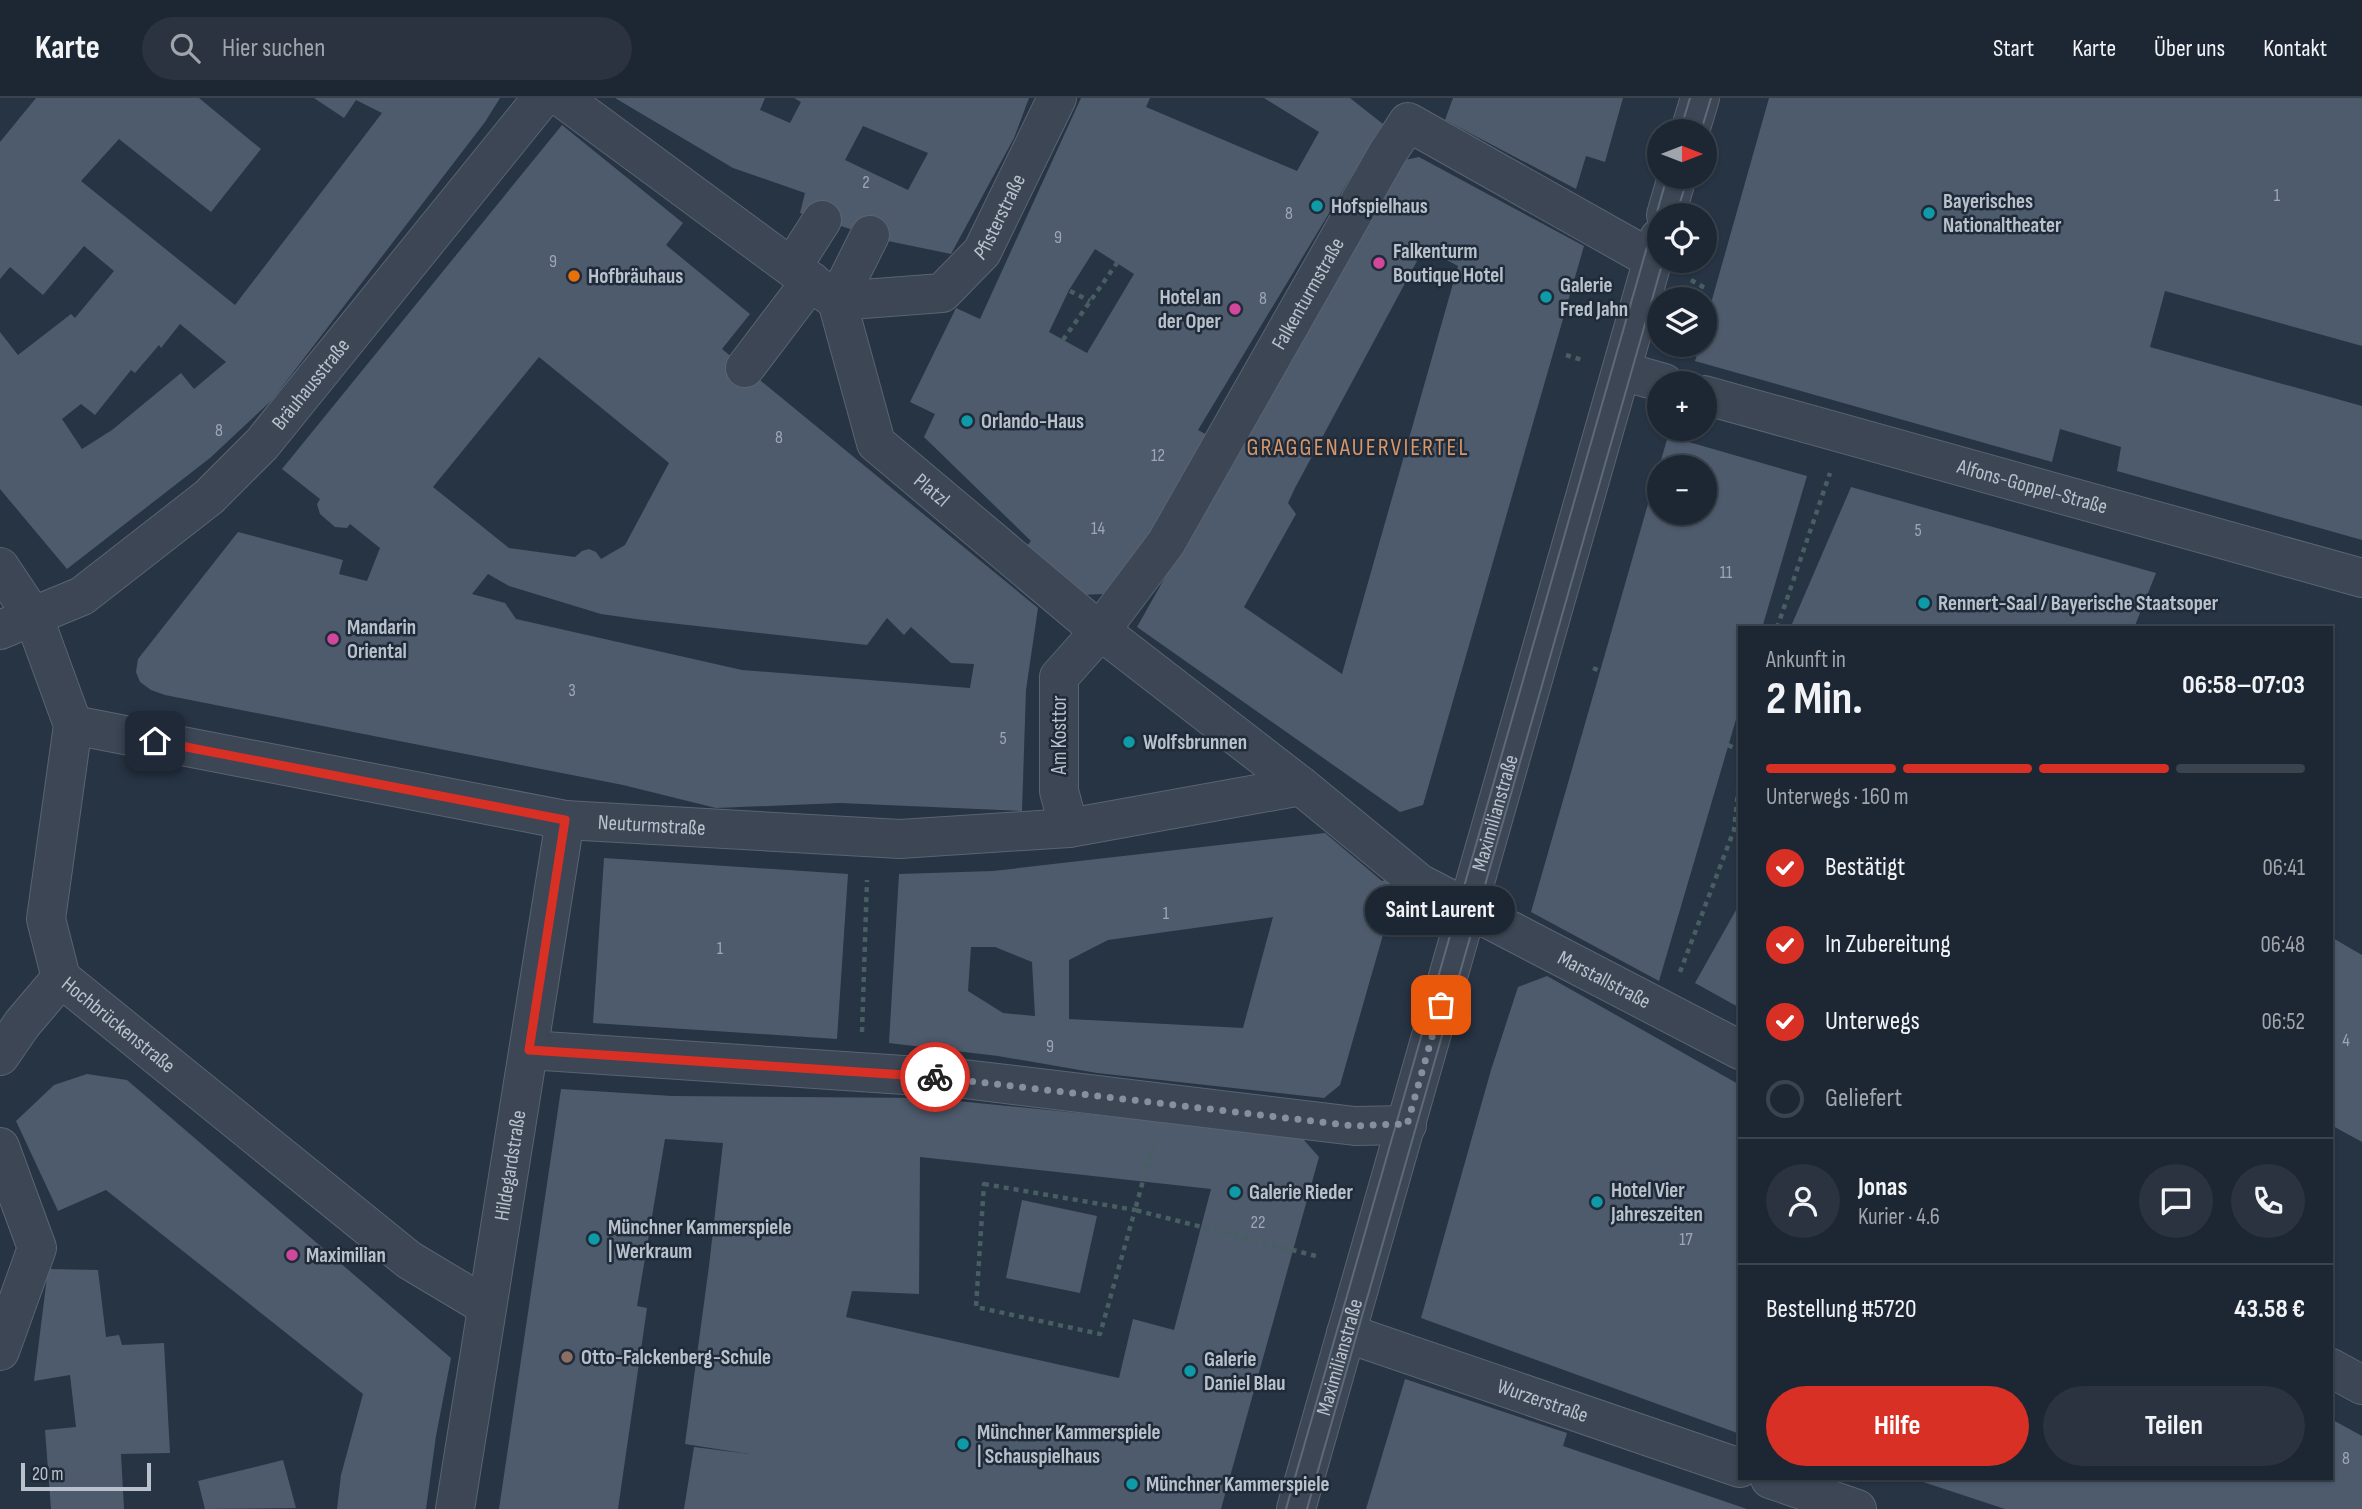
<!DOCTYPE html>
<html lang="de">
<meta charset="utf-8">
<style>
:root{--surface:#1d2733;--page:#2a333f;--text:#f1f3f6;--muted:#a0a5ac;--line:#3b444e;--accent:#d93025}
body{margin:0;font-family:"Sofia Sans Condensed",sans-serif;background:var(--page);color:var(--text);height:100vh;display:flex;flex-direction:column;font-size:26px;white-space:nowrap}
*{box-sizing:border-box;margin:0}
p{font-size:23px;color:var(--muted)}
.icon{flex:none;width:38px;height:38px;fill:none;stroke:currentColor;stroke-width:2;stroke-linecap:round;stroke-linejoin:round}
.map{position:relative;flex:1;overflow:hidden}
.panel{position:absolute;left:1738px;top:528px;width:595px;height:854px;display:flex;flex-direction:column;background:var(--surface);border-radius:0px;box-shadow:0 2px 5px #0004,0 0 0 2px var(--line)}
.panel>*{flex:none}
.needle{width:46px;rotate:90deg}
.fabs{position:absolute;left:1647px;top:21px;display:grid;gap:14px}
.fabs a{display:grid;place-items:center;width:70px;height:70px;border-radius:50%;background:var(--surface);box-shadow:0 2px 5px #0004,0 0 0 2px var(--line);font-size:35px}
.scale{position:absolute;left:21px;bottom:18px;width:130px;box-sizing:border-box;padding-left:7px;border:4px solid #b9c1cd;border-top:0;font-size:19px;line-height:24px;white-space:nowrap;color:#b9c1cd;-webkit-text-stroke:5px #202b39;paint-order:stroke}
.pin{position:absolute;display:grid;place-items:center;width:60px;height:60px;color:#fff;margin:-30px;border-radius:14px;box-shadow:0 4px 10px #0006}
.courier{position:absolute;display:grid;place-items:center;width:70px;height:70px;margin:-35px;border:5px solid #d93025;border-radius:50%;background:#fff;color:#222;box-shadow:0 2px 9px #0007}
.bubble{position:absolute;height:49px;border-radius:24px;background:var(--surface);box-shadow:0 2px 5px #0004,0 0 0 2px var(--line);font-size:23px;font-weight:700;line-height:49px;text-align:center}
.head em{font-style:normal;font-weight:700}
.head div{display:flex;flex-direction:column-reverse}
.head{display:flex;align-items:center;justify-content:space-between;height:119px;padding:0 28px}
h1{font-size:46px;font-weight:700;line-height:52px}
.bar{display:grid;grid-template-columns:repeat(4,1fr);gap:10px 7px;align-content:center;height:84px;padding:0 28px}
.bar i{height:9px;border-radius:5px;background:var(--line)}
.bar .active{background:var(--accent)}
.bar p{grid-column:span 4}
.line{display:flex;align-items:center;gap:18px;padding:0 28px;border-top:2px solid var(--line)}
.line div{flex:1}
.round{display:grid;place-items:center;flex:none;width:74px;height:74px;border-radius:37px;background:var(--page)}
ol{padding:0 28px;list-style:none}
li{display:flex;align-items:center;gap:21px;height:77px}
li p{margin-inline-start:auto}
li .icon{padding:7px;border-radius:50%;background:var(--accent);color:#fff;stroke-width:4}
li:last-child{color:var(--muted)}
li i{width:38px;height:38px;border:4px solid var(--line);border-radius:50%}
.action{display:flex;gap:14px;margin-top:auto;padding:14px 28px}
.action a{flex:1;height:80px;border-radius:42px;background:var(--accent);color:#fff;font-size:28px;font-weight:700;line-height:80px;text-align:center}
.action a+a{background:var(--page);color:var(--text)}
header{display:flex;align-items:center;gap:42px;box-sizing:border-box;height:98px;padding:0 35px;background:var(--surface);border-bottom:2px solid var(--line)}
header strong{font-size:33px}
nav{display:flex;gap:38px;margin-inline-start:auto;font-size:24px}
.search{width:490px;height:63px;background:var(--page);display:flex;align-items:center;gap:18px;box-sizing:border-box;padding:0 24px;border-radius:38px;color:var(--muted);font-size:26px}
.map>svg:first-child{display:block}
</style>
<header>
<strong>Karte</strong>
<div class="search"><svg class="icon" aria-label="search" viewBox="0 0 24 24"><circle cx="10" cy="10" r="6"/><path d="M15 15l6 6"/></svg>Hier suchen</div>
<nav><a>Start</a><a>Karte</a><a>Über uns</a><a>Kontakt</a></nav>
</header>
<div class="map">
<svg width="2362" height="1411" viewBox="0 0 2362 1411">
<rect width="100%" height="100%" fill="#273444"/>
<g fill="#4e5b6d" fill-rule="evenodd">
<path d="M36 0H199L261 51 211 114 119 41 81 83 235 207 382 15 356 2 344 20 314 0H500L485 24 272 302 210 360 67 471 0 391V234L18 257 71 216 75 220 114 173 84 148 43 197 10 169 0 181V44ZM180 226 226 264 194 291 181 275 112 332 82 351 62 321 81 306 95 317 131 272 135 275 159 247 161 250Z"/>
<path d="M615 0H765L760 12 790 25 801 4 794 0H1029L1014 40 951 156 888 143 800 115 805 95 733 70ZM863 28 928 55 908 92 845 62Z"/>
<path d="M1081 0H1150L1146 9 1297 73 1319 34 1264 0H1350L1383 26 1198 332 1211 339 1167 414 1103 496 1081 497 1024 451 1031 443 924 339 935 316 910 304 956 210 980 221ZM1095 151 1134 176 1087 255 1049 234 1069 192Z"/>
<polygon points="1453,0 1623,0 1605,64 1586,58 1576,91 1445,22"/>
<polygon points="1769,0 2362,0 2362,248 2165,193 2150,249 2362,308 2362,442 2117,373 2121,349 2060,331 2052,364 1695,263 1700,247 1704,247 1704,230"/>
<path d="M562 27 683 125 666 147 750 216 722 251 1038 510 1026 592 1022 713 840 705 716 710 623 687 165 597 151 592 140 584 136 574 138 561 238 434 343 462 339 476 367 483 380 450 350 426 347 430 335 429 320 416 317 406 320 401 282 371ZM539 259 669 365 625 447 601 461 596 454 589 451 582 453 575 459 509 450 433 389ZM488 476 509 488 601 516 643 522 867 547 887 520 904 537 911 529 951 565 974 566 970 590 742 572 516 521 505 505 472 496Z"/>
<path d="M1419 59 1584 148 1423 707 1400 714 1137 529 1400 63ZM1424 150 1458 168 1342 576 1244 509 1296 416 1288 405 1295 390Z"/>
<polygon points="1668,338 1807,378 1762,530 1740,530 1740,608 1659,883 1531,814 1658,371 1659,415 1704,415 1704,369 1659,369"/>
<polygon points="1851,389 2156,475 2134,530 1801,530 1792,526"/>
<path d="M1325 735 1382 783 1389 781 1398 807 1391 809 1340 987 1324 1000 1097 975 998 958 889 945 899 776 993 773ZM1273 819 1243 930 1069 921V862L1108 842ZM971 849H995L1032 864 1035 918 1003 915 968 893Z"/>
<polygon points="604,760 848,776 837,941 593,925"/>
<polygon points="1740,805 1740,910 1695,885"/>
<polygon points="2331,839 2362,857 2362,1044 2331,1027"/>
<polygon points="1547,878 1740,987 1740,1336 1421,1220 1491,972 1518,889"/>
<polygon points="87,976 127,982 451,1260 436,1338 426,1411 337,1411 341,1377 363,1296 106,1092 58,1113 16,1023 54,987"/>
<path d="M561 991 672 998 927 1000 1159 1023 1303 1041 1319 1059 1221 1411H684L694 1349 749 1356 685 1346 709 1168 723 1045 665 1041 637 1208 647 1210 618 1411H499ZM920 1059 1211 1091 1174 1232 1133 1221 1119 1280 846 1219 852 1193 919 1196Z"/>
<polygon points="1022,1102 1097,1118 1080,1195 1006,1180"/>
<polygon points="48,1171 98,1172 106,1239 119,1237 122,1247 164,1245 170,1355 121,1356 124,1411 51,1411 45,1332 76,1329 70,1277 34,1283"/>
<polygon points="1405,1281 1567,1335 1563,1348 1747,1411 1366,1411"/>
<polygon points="2331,1321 2362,1338 2362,1411 2005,1411 1914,1381 2331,1381"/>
<polygon points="283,1362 296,1410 205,1411 198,1383"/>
</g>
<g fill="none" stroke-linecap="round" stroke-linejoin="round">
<defs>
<g id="minor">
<path id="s1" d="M562 0 837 203 942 195 982 154 1057 0"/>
<polyline points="1690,33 1700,0"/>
<polyline points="1666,117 1677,79"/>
<path id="s2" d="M870 137 837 203 876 345 1084 520 1301 688 1419 785 1740 952"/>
<polyline points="792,169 822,122"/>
<polyline points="745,270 811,183"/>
<polyline points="1622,273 1664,285"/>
<path id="s3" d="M1704 297 2362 480"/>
<path id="s4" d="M0 469 34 520 73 627 46 821 61 880 409 1162 486 1208"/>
<path id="s5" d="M0 532 82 498 209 399 262 346 542 0"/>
<path id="s6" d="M73 627 565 722 900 741 1069 730 1301 688"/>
<path id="s7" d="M1069 730 1059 693V579L1100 533 1166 445 1387 56 1408 24 1653 162"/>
<polyline points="529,952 964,981 1355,1028 1407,1027"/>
<polyline points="0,958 22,926 61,880"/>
<polyline points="0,1049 37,1150 0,1253"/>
<path id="s8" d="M1346 1235 1740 1370"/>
<polyline points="2331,1270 2362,1287"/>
<polyline points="1770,1381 1857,1411"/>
<path id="s9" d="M455 1411 565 722"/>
<path id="s10" d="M1296 1411 1659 140"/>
</g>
</defs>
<use href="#minor" stroke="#5a6471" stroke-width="40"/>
<g stroke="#475f61" stroke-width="4.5" stroke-dasharray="5 5" stroke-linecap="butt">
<polyline points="1691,182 1705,190"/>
<polyline points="1070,193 1090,203"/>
<polyline points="1063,242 1117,165"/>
<polyline points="1566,257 1582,262"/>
<polyline points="1777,530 1830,375"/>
<polyline points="1593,570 1600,573"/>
<polyline points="1728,647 1740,653"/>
<polyline points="1680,874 1734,732 1740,675"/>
<polyline points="862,934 867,782"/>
<polyline points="1153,1046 1135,1112 1316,1158"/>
<polygon points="984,1086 1135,1112 1100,1236 976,1209"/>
</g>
<use href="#minor" stroke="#3c4654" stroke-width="38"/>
<g stroke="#5e6a7a" stroke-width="2">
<polyline points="1680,33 1690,0"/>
<polyline points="1701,33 1711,0"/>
<polyline points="1676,117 1688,79"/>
<polyline points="1286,1411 1667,79"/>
<polyline points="1307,1411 1663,163"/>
</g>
</g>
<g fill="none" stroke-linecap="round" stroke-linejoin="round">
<polyline stroke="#86909d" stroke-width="7" stroke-dasharray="0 12.6" points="935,979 1355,1028 1396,1026 1407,1027 1441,907"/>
<polyline stroke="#d93025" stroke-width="9" points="155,643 565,722 529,952 935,979"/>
</g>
<g fill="#0f9aa8" stroke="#202b39" stroke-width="2.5">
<circle cx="1317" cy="108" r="7"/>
<circle cx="1929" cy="115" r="7"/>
<circle cx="1546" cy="199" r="7"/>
<circle cx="967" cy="323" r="7"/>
<circle cx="1924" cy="505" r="7"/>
<circle cx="1129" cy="644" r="7"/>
<circle cx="1235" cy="1094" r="7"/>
<circle cx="1597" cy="1104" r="7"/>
<circle cx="594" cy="1141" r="7"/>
<circle cx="1190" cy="1273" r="7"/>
<circle cx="963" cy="1346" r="7"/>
<circle cx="1132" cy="1386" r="7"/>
</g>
<g fill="#d1479c" stroke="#202b39" stroke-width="2.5">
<circle cx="1379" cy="165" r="7"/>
<circle cx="1235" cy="211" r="7"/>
<circle cx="333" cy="541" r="7"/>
<circle cx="292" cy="1157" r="7"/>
</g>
<circle fill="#e8710a" stroke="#202b39" stroke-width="2.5" cx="574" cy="178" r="7"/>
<circle fill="#8d6e63" stroke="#202b39" stroke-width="2.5" cx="567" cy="1259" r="7"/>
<g text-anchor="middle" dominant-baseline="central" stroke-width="5" stroke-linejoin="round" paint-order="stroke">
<g font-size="18" fill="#9ea8b5">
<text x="866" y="84">2</text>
<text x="2277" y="97">1</text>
<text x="1289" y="115">8</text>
<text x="1058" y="139">9</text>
<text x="553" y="163">9</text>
<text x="1263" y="200">8</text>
<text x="219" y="332">8</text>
<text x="779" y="339">8</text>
<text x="1158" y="357">12</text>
<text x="1098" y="430">14</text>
<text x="1918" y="432">5</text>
<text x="1726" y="474">11</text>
<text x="572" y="592">3</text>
<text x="1003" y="640">5</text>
<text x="1166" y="815">1</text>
<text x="720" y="850">1</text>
<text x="2346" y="942">4</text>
<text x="1050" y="948">9</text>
<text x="1258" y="1124">22</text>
<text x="1686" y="1141">17</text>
<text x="2346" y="1360">8</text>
</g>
<g font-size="21" font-weight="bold" fill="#b9c1cd" stroke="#202b39" text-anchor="start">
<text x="1943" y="103">Bayerisches<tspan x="1943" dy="24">Nationaltheater</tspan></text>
<text x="1331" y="108">Hofspielhaus</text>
<text x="1393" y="153">Falkenturm<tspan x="1393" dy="24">Boutique Hotel</tspan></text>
<text x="588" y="178">Hofbräuhaus</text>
<text x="1560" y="187">Galerie<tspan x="1560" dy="24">Fred Jahn</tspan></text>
<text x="1221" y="199" text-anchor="end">Hotel an<tspan x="1221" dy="24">der Oper</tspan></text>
<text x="981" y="323">Orlando-Haus</text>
<text x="1938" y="505">Rennert-Saal / Bayerische Staatsoper</text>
<text x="347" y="529">Mandarin<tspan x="347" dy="24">Oriental</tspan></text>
<text x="1143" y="644">Wolfsbrunnen</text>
<text x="1611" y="1092">Hotel Vier<tspan x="1611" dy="24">Jahreszeiten</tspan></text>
<text x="1249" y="1094">Galerie Rieder</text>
<text x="608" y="1129">Münchner Kammerspiele<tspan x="608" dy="24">| Werkraum</tspan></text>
<text x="306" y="1157">Maximilian</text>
<text x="581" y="1259">Otto-Falckenberg-Schule</text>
<text x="1204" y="1261">Galerie<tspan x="1204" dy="24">Daniel Blau</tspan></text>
<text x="977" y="1334">Münchner Kammerspiele<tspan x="977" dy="24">| Schauspielhaus</tspan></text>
<text x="1146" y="1386">Münchner Kammerspiele</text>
</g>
<g font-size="21" fill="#b9c1cd" stroke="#202b39">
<text stroke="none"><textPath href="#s1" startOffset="544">Pfisterstraße</textPath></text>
<text stroke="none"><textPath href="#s7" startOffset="611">Falkenturmstraße</textPath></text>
<text stroke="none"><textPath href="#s5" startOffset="402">Bräuhausstraße</textPath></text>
<text stroke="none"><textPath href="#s3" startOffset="341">Alfons-Goppel-Straße</textPath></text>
<text stroke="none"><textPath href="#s2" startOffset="294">Platzl</textPath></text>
<text transform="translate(1059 637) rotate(-90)">Am Kosttor</text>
<text stroke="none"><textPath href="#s10" startOffset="724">Maximilianstraße</textPath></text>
<text stroke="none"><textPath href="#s6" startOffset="588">Neuturmstraße</textPath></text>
<text stroke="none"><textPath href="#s2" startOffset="1129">Marstallstraße</textPath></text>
<text stroke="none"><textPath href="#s4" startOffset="506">Hochbrückenstraße</textPath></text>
<text stroke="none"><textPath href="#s9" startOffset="348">Hildegardstraße</textPath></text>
<text stroke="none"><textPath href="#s10" startOffset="158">Maximilianstraße</textPath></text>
<text stroke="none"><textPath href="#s8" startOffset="208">Wurzerstraße</textPath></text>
</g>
<g font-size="24" letter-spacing="2" fill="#d89669" stroke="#202b39">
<text x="1358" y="349">GRAGGENAUERVIERTEL</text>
</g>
</g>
</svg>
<div class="fabs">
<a><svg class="needle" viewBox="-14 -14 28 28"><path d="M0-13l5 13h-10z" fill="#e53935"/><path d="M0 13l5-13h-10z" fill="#a0a5ac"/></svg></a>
<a><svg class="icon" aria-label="locate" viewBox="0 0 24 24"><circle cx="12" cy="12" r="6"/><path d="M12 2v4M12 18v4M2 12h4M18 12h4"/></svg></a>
<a><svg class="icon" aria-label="layers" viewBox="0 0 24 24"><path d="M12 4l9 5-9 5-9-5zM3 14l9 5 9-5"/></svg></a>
<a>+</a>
<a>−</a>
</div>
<div class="scale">20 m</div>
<div class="pin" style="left:1441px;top:907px;background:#ea580c"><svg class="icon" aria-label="bag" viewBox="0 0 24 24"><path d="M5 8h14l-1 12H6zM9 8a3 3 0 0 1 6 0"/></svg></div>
<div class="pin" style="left:155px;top:643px;background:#1f2937"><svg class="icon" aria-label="home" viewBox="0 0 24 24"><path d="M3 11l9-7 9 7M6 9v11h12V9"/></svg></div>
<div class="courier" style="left:935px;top:979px"><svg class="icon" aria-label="bike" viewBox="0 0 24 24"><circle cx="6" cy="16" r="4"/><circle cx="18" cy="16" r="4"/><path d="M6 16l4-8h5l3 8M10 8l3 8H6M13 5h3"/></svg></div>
<div class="bubble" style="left:1365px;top:788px;width:150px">Saint Laurent</div>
<section class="panel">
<div class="head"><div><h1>2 Min.</h1><p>Ankunft in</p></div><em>06:58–07:03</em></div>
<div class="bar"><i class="active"></i><i class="active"></i><i class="active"></i><i></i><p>Unterwegs · 160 m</p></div>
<ol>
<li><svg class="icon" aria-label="check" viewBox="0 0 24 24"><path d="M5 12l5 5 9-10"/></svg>Bestätigt<p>06:41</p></li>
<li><svg class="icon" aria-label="check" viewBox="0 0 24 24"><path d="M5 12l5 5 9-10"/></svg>In Zubereitung<p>06:48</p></li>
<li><svg class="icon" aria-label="check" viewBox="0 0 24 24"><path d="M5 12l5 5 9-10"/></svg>Unterwegs<p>06:52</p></li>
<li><i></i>Geliefert</li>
</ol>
<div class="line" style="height:126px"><a class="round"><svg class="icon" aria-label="person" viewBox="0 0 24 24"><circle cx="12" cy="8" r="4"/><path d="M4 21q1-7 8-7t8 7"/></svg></a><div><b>Jonas</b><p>Kurier · 4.6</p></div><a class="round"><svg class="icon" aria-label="chat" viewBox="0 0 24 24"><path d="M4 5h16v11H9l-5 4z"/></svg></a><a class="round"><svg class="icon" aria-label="phone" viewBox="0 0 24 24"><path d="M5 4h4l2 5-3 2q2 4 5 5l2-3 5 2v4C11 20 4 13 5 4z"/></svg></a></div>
<div class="line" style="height:91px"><div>Bestellung #5720</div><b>43.58 €</b></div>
<div class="action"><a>Hilfe</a><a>Teilen</a></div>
</section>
</div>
